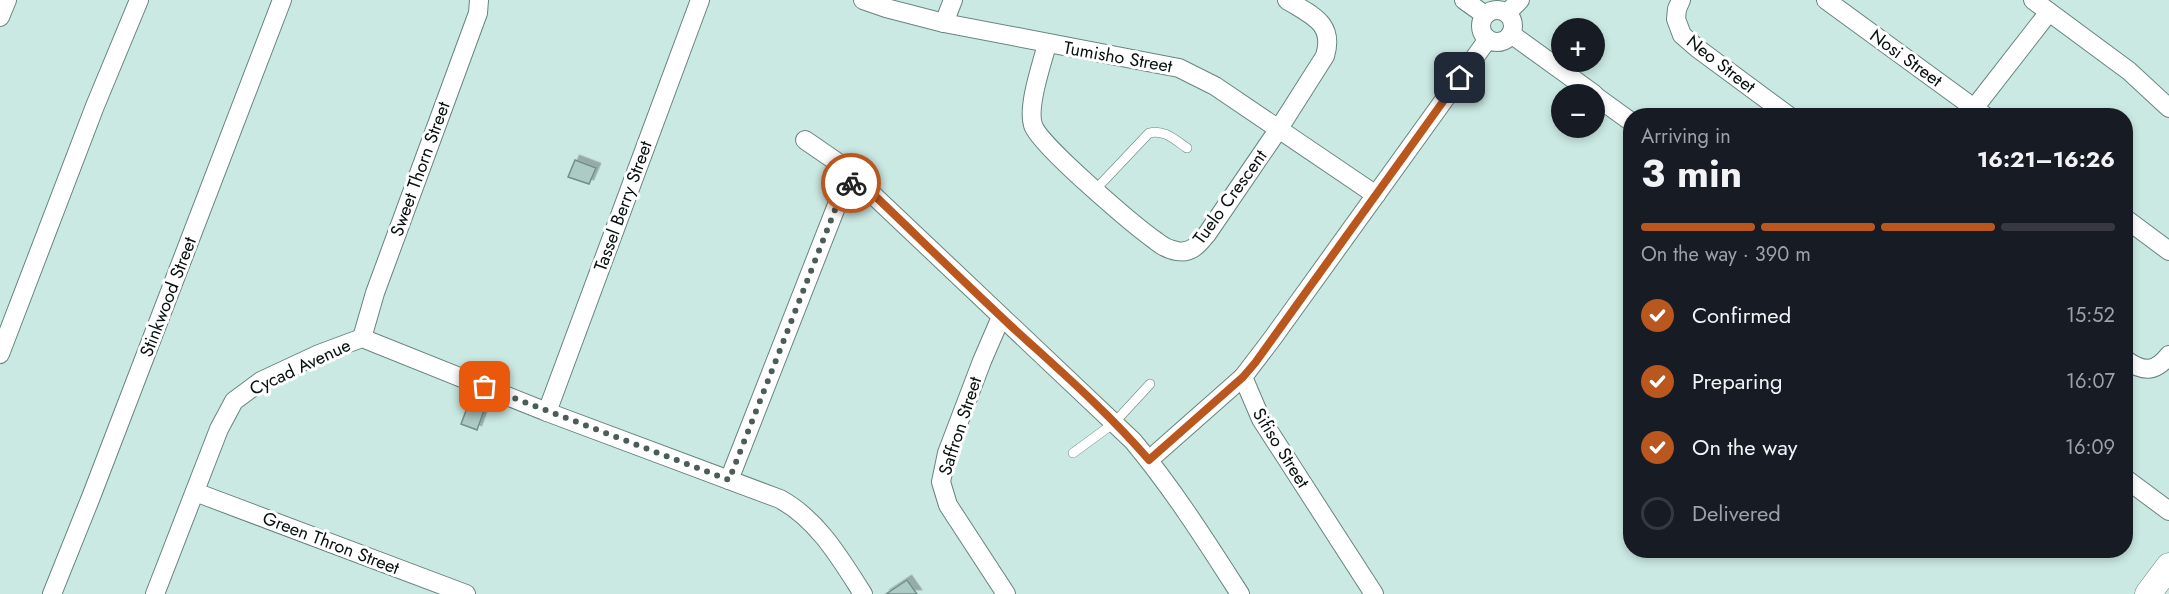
<!DOCTYPE html>
<meta charset="utf-8">
<style>
:root{--surface:#171b24;--page:#20242c;--text:#f1f3f6;--muted:#9ea1a6;--line:#363941;--accent:#ba571e}
body{margin:0;font-family:Jost,sans-serif;background:var(--page);color:var(--text);height:100vh;display:flex;flex-direction:column;font-size:22px;white-space:nowrap}
*{box-sizing:border-box;margin:0}
p{font-size:20px;color:var(--muted)}
.icon{flex:none;width:33px;height:33px;fill:none;stroke:currentColor;stroke-width:2;stroke-linecap:round;stroke-linejoin:round}
.map{position:relative;flex:1;overflow:hidden}
.sheet{position:absolute;left:1623px;top:108px;width:510px;height:450px;display:flex;flex-direction:column;background:var(--surface);border-radius:24px;box-shadow:0 3px 9px #0003}
.sheet>*{flex:none}
.controls{position:absolute;left:1551px;top:18px;display:grid;gap:12px}
.controls a{display:grid;place-items:center;width:54px;height:54px;border-radius:50%;background:var(--surface);box-shadow:0 3px 9px #0003;font-size:30px}
.pin{position:absolute;display:grid;place-items:center;width:51px;height:51px;color:#fff;margin:-26px;border-radius:12px;box-shadow:0 3px 9px #0006}
.courier{position:absolute;display:grid;place-items:center;width:60px;height:60px;margin:-30px;border:4px solid #ba571e;border-radius:50%;background:#fff;color:#222;box-shadow:0 2px 8px #0007}
.head em{font-style:normal;font-weight:700}
.head div{display:flex;flex-direction:column-reverse}
.head{display:flex;align-items:center;justify-content:space-between;height:102px;padding:0 18px}
h1{font-size:39px;font-weight:700;line-height:45px}
.bar{display:grid;grid-template-columns:repeat(4,1fr);gap:9px 6px;align-content:center;height:72px;padding:0 18px}
.bar i{height:8px;border-radius:4px;background:var(--line)}
.bar .active{background:var(--accent)}
.bar p{grid-column:span 4}
ol{padding:0 18px;list-style:none}
li{display:flex;align-items:center;gap:18px;height:66px}
li p{margin-inline-start:auto}
li .icon{padding:6px;border-radius:50%;background:var(--accent);color:#fff;stroke-width:4}
li:last-child{color:var(--muted)}
li i{width:33px;height:33px;border:3px solid var(--line);border-radius:50%}
.map>svg:first-child{display:block}
</style>
<div class="map">
<svg width="2169" height="594" viewBox="0 0 2169 594">
<defs>
<filter id="shadow"><feDropShadow dx="4.5" dy="-4.5" stdDeviation="0" flood-color="#0004"/></filter>
</defs>
<rect width="100%" height="100%" fill="#cbe9e3"/>
<g fill="#adcbc5" stroke="#728f89" stroke-width="1.5" filter="url(#shadow)">
<polygon points="575,160 596,168 589,184 568,177"/>
<polygon points="470,400 486,405 477,430 461,424"/>
<polygon points="907,580 917,594 886,594"/>
</g>
<g fill="none" stroke-linecap="round" stroke-linejoin="round">
<defs>
<g id="lane">
<path d="M1096 189 1149 133C1165 129 1175 140 1187 148"/>
<polyline points="1073,453 1114,423 1150,384"/>
</g>
<g id="street">
<polyline points="863,0 886,8 944,23 1179,68 1215,86 1376,195"/>
<polyline points="1464,0 1485,15"/>
<polyline points="1681,0 1677,9 1676,19 1682,35 1697,48 1789,116"/>
<polyline points="1826,0 1985,116"/>
<polyline points="2033,0 2129,71 2169,108"/>
<circle cx="1497" cy="26" r="16"/>
<polyline points="1507,13 1520,0"/>
<polyline points="0,17 7,0"/>
<polyline points="944,23 953,0"/>
<polyline points="1511,34 1594,94"/>
<path d="M1047 44C1042 64 1027 106 1033 125 1039 145 1135 226 1156 241 1162 246 1170 250 1177 251 1191 254 1199 244 1207 234L1278 130 1325 56C1335 23 1311 15 1287 0"/>
<polyline points="1594,95 1630,121"/>
<polyline points="1968,116 2049,12"/>
<polyline points="805,140 837,162 850,183"/>
<polyline points="2126,219 2169,251"/>
<polyline points="1001,317 982,361 947,453 941,482 948,505 1006,594"/>
<polyline points="362,338 375,293 478,13 479,0"/>
<polyline points="0,354 95,106 139,0"/>
<path d="M2126 360C2143 372 2155 373 2169 355"/>
<polyline points="547,412 700,0"/>
<polyline points="1149,460 1243,377"/>
<polyline points="2126,479 2169,511"/>
<path d="M729 480 842 192C850 178 861 184 871 193L1133 441C1173 489 1206 541 1240 594"/>
<polyline points="195,492 466,594"/>
<polyline points="52,594 91,497 282,0"/>
<path d="M155 594 219 429 234 401 261 381 319 354 362 338 547 412 780 499C818 520 840 558 863 594"/>
<polyline points="1374,594 1261,419 1243,377 1272,339 1488,39"/>
</g>
<polyline id="secondary" points="2148,594 2169,566"/>
</defs>
<use href="#lane" stroke="#68847e" stroke-width="10"/>
<use href="#street" stroke="#68847e" stroke-width="20"/>
<use href="#secondary" stroke="#68847e" stroke-width="27"/>
<use href="#lane" stroke="#fff" stroke-width="9"/>
<use href="#street" stroke="#fff" stroke-width="18"/>
<use href="#secondary" stroke="#fff" stroke-width="26"/>
</g>
<g fill="none" stroke-linecap="round" stroke-linejoin="round">
<polyline stroke="#4c5d59" stroke-width="6" stroke-dasharray="0 10.8" points="485,387 729,480 842,192 846,185 851,183"/>
<path stroke="#ba571e" stroke-width="8" d="M851 183 864 187 872 193C918 237 964 282 1011 326 1058 369 1107 411 1149 460L1243 377 1255 363 1460 78"/>
</g>
<g text-anchor="middle" dominant-baseline="central" stroke-width="6" stroke-linejoin="round" paint-order="stroke">
<g font-size="18" fill="#07110f" stroke="#fff">
<text transform="translate(1118 57) rotate(10)">Tumisho Street</text>
<text transform="translate(1906 58) rotate(36)">Nosi Street</text>
<text transform="translate(1721 64) rotate(38)">Neo Street</text>
<text transform="translate(420 169) rotate(-70)">Sweet Thorn Street</text>
<text transform="translate(1230 197) rotate(-54)">Tuelo Crescent</text>
<text transform="translate(623 206) rotate(-70)">Tassel Berry Street</text>
<text transform="translate(168 297) rotate(-69)">Stinkwood Street</text>
<text transform="translate(300 367) rotate(-25)">Cycad Avenue</text>
<text transform="translate(960 426) rotate(-72)">Saffron Street</text>
<text transform="translate(1281 448) rotate(58)">Sifiso Street</text>
<text transform="translate(331 543) rotate(21)">Green Thron Street</text>
</g>
</g>
</svg>
<div class="controls">
<a>+</a>
<a>−</a>
</div>
<div class="pin" style="left:485px;top:387px;background:#ea580c"><svg class="icon" aria-label="bag" viewBox="0 0 24 24"><path d="M5 8h14l-1 12H6zM9 8a3 3 0 0 1 6 0"/></svg></div>
<div class="pin" style="left:1460px;top:78px;background:#1f2937"><svg class="icon" aria-label="home" viewBox="0 0 24 24"><path d="M3 11l9-7 9 7M6 9v11h12V9"/></svg></div>
<div class="courier" style="left:851px;top:183px"><svg class="icon" aria-label="bike" viewBox="0 0 24 24"><circle cx="6" cy="16" r="4"/><circle cx="18" cy="16" r="4"/><path d="M6 16l4-8h5l3 8M10 8l3 8H6M13 5h3"/></svg></div>
<section class="sheet">
<div class="head"><div><h1>3 min</h1><p>Arriving in</p></div><em>16:21–16:26</em></div>
<div class="bar"><i class="active"></i><i class="active"></i><i class="active"></i><i></i><p>On the way · 390 m</p></div>
<ol>
<li><svg class="icon" aria-label="check" viewBox="0 0 24 24"><path d="M5 12l5 5 9-10"/></svg>Confirmed<p>15:52</p></li>
<li><svg class="icon" aria-label="check" viewBox="0 0 24 24"><path d="M5 12l5 5 9-10"/></svg>Preparing<p>16:07</p></li>
<li><svg class="icon" aria-label="check" viewBox="0 0 24 24"><path d="M5 12l5 5 9-10"/></svg>On the way<p>16:09</p></li>
<li><i></i>Delivered</li>
</ol>
</section>
</div>
